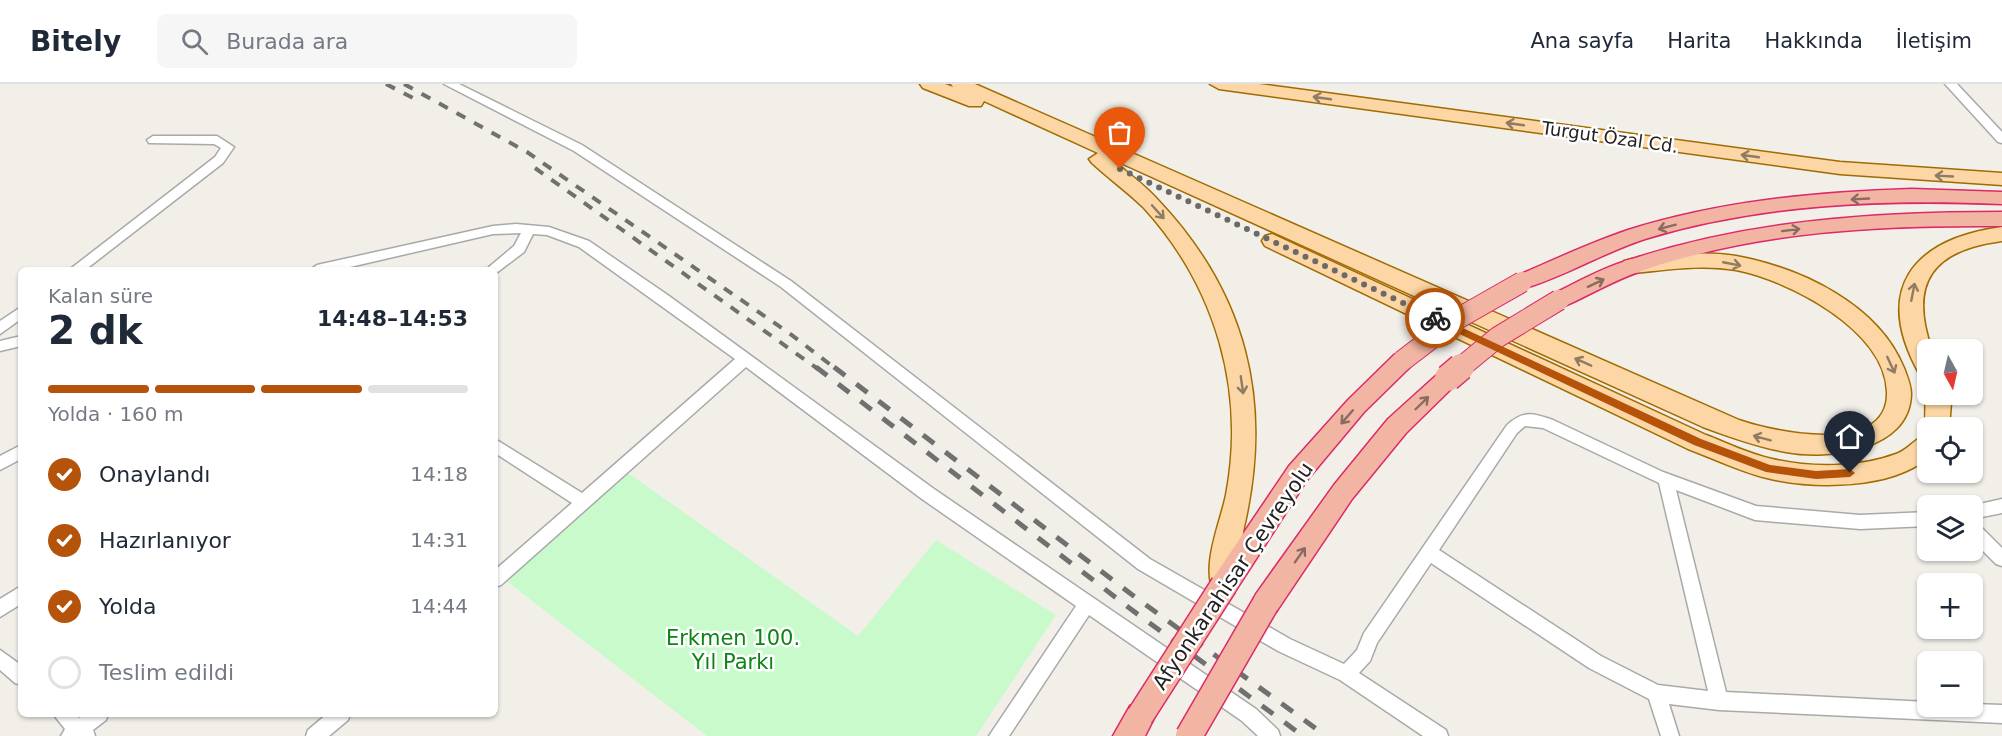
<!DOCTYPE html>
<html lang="tr">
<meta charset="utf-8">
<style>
:root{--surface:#fff;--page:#f6f6f7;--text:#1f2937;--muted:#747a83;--line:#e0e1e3;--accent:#b45309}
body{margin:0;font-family:"DejaVu Sans",sans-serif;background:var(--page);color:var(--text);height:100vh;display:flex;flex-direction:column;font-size:22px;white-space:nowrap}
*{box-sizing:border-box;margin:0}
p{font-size:20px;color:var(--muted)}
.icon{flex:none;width:33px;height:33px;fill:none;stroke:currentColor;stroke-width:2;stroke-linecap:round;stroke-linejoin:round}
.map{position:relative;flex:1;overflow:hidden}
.details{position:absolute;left:18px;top:183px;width:480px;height:450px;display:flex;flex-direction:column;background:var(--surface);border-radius:9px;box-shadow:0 2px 4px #0004}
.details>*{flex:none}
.needle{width:39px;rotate:172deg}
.fabs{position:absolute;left:1917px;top:255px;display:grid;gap:12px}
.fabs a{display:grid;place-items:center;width:66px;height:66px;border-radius:9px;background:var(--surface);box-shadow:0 2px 4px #0004;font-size:30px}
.pin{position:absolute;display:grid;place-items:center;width:51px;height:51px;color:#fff;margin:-62px -26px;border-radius:50% 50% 50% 0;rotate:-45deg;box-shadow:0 0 6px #0007}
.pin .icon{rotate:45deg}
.courier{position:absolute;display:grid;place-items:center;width:60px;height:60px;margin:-30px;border:4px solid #b45309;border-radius:50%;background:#fff;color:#222;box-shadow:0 2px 8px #0007}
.headline em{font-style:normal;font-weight:700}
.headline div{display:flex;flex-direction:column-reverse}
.headline{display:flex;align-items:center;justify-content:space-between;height:102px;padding:0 30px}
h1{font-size:39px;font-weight:700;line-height:45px}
.bar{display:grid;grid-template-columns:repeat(4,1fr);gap:9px 6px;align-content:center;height:72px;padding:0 30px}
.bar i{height:8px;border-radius:4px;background:var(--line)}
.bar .active{background:var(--accent)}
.bar p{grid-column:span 4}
ol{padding:0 30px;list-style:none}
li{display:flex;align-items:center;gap:18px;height:66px}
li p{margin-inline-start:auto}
li .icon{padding:6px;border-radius:50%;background:var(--accent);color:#fff;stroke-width:4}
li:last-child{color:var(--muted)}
li i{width:33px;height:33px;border:3px solid var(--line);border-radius:50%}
header{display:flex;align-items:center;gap:36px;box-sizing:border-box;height:84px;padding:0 30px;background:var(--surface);border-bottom:2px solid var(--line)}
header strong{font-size:28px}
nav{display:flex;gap:33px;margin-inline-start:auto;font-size:21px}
.search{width:420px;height:54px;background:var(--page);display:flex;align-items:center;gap:15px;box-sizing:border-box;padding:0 21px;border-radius:9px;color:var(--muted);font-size:22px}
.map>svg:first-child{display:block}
</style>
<header>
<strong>Bitely</strong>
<div class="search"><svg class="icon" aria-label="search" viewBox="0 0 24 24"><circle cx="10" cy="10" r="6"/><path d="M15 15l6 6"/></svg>Burada ara</div>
<nav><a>Ana sayfa</a><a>Harita</a><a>Hakkında</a><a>İletişim</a></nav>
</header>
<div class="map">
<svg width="2002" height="652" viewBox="0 0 2002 652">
<rect width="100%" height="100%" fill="#f2efe9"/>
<polygon fill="#c8facc" points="621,384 858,552 936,456 1056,531 976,652 707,652 500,492"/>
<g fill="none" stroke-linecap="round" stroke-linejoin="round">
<defs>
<g id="minor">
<path d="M444 0H459L582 61 791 197 1150 475 1290 555 1344 580 1357 566 1364 549 1507 341C1524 326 1533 329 1553 336L1663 388 1756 422 1860 431 1928 428V442L1860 445 1755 436 1676 406 1726 608 1928 618V622H1972V620L2002 621V639L1719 626 1669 620 1679 652H1661L1649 615 1589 584 1431 479 1377 559 1370 577 1359 589 1446 646 1448 652H1423L1340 596 1278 567 1138 485 781 203 574 67ZM1525 342 1543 344 1659 399 1708 607 1658 601 1601 572 1439 466 1517 349Z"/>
<polygon points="1945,0 1957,0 2002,48 2002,59 1998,58"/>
<polygon points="153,52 217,52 234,63 223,79 85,186 69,186 215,73 221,64 214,60 149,59 147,56"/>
<polygon points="516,140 549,143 589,157 669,212 934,405 1256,625 1278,646 1280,652 1258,652 1242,637 1089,531 1009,652 989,652 1076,522 922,415 746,283 501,501 495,503 495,486 572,419 495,369 495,355 582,409 735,275 579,163 547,151 533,150 524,168 495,190 495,186 487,186 489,183 514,162 521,149 493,150 337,186 310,186 317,181 493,142"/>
<polygon points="21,223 21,235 0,250 0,237"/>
<polygon points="21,252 21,262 0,267 0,257"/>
<polygon points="21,361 21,375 0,386 0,372"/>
<polygon points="2002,415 2002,429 1972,435 1971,422"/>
<polygon points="1972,438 1978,440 2002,464 2002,482 1996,480 1972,456"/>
<polygon points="21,502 21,520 0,533 0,515"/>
<polygon points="0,566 21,581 21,601 15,599 0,586"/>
<polygon points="53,630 75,630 79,634 84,630 108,630 106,636 93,646 95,652 61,652 65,645"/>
<polygon points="327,630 350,630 348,636 329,652 306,652 308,646"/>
</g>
<g id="primary">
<path d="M920 0H945L953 3 951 0H975L1739 336C1773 348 1889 373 1887 308 1886 246 1788 196 1736 186 1701 180 1667 186 1632 189L1624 187 1621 182 1624 177 1632 175C1667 172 1701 166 1736 172 1801 184 1878 220 1904 284 1907 292 1911 301 1911 310 1910 367 1828 376 1786 368 1758 363 1730 353 1703 343L1110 74C1126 88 1144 100 1158 116 1247 210 1273 318 1244 443 1240 463 1242 492 1234 509L1224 513 1214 509C1201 481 1220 440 1226 411 1246 307 1216 203 1144 124 1128 108 1109 95 1092 79L1089 75 1098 69 984 17 981 22H969L923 4Z"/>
<polygon points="1210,0 1259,0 1840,78 2002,89 2002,101 1840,90 1219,5"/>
<path d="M2002 143V157C1933 166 1908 198 1932 266H1928V293L1920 291C1872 206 1912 155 2002 143Z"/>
<path d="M1272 150 1706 351C1727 359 1749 370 1772 375 1810 384 1859 384 1896 370 1908 366 1915 354 1928 350V374C1890 405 1817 405 1771 395 1743 389 1715 375 1688 365L1265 162 1262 157 1265 152Z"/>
<path d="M1928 304V310H1948L1951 319 1949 344H1928V349C1922 338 1928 323 1924 310Z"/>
</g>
<g id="trunk">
<path d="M1912 105 2002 108V120C1882 115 1760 120 1645 155 1602 169 1564 193 1522 205L1514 203 1511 198 1514 193C1552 177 1589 159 1628 146 1720 117 1816 108 1912 105Z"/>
<path d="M2002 128V142C1880 141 1757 147 1641 187 1615 196 1591 210 1567 221L1559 224 1551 221 1548 216 1551 211C1576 199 1600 185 1626 177 1748 136 1875 128 2002 128Z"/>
<polygon points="1402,268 1410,271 1414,277 1410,283 1364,328 1307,396 1234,509 1224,513 1214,509 1210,501 1214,493 1289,382 1348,316 1394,271"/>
<polygon points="1448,285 1456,288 1460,294 1456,300 1406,349 1352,415 1276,528 1266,531 1256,528 1252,519 1256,510 1334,401 1388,335 1440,288"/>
<polygon points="1140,618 1150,622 1155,632 1145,652 1113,652 1130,622"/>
</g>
</defs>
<use href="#minor" stroke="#a9a9a9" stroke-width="3"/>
<use href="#primary" stroke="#a06b00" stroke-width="3"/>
<use href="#trunk" stroke="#dc2a67" stroke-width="3"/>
<use href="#minor" fill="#fff" fill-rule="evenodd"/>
<use href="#primary" fill="#fcd6a4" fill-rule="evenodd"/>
<use href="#trunk" fill="#f2b4a3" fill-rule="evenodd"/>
<g stroke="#707070" stroke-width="4" stroke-dasharray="10 10" stroke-linecap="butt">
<polyline points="386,0 413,14"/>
<polyline points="404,0 527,68 789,249 836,285"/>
<polyline points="535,84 818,285"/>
</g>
<g stroke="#707070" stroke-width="5" stroke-dasharray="14 14" stroke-linecap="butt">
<polyline points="816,283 1132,526 1303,652"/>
<polyline points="834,283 1131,510 1326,652"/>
</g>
<defs>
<g id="trunk-bridge-far1">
<polyline points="1402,277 1457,235 1522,198"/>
<polyline points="1459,285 1498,253 1559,216"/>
</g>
<g id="trunk-bridge">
<polyline points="1448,294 1461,283"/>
<polyline points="1140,632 1224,501"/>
<polyline points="1189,652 1266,519"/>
</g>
</defs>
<use href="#trunk-bridge-far1" stroke="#dc2a67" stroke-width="22" stroke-linecap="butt"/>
<use href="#trunk-bridge" stroke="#dc2a67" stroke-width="29" stroke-linecap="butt"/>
<use href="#trunk-bridge-far1" stroke="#f2b4a3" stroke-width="20"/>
<use href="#trunk-bridge" stroke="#f2b4a3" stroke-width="26"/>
</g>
<defs><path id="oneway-shaft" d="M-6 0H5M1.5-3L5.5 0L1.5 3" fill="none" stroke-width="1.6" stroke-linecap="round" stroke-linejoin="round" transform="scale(1.5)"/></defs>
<g stroke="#8f7c63">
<use href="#oneway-shaft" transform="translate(1322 14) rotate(-172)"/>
<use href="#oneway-shaft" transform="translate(1515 40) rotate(-172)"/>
<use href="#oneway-shaft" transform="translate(1750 72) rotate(-172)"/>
<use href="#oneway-shaft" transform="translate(1944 92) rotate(-177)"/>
<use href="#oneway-shaft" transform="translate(1158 128) rotate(48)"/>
<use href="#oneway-shaft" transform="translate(1732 180) rotate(11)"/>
<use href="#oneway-shaft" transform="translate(1913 208) rotate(-79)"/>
<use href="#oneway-shaft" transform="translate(1583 278) rotate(-156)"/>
<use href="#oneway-shaft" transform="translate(1891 281) rotate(65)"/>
<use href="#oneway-shaft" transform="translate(1242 301) rotate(82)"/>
<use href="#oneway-shaft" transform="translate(1762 354) rotate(-165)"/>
</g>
<g stroke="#8a6b62">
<use href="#oneway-shaft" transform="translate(1860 115) rotate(177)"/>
<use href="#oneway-shaft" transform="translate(1667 143) rotate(165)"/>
<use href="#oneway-shaft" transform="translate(1791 146) rotate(-7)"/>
<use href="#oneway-shaft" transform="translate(1596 199) rotate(-25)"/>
<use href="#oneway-shaft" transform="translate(1422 319) rotate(-44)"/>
<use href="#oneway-shaft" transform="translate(1347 333) rotate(131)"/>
<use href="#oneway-shaft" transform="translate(1300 471) rotate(-55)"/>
</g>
<polygon fill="#b45309" points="1435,231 1701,355 1770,381 1816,387 1850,385 1855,389 1850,393 1816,395 1766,388 1694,361 1432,237 1430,234"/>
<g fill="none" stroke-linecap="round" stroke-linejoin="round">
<polyline stroke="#6b6a68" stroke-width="6" stroke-dasharray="0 10.8" points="1120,85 1435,234"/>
</g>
<g text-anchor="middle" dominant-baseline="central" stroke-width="5" stroke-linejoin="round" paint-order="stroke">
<g font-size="18" fill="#222" stroke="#fff">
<text transform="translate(1610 53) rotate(8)">Turgut Özal Cd.</text>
</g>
<g font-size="21" fill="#222" stroke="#fff">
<text transform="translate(1233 492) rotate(-56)">Afyonkarahisar Çevreyolu</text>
</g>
<g font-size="21" fill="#0c8416" stroke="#fff">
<text x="733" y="554">Erkmen 100.<tspan x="733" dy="24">Yıl Parkı</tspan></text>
</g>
</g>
</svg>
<div class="fabs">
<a><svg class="needle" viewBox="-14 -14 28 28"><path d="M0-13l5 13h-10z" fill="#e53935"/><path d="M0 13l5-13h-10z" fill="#747a83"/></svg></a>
<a><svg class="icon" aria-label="locate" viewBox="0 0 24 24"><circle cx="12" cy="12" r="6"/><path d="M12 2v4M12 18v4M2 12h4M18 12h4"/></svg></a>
<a><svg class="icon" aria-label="layers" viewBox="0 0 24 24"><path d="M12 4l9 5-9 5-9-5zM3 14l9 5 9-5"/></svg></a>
<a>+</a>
<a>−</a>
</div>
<div class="pin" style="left:1120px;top:85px;background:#ea580c"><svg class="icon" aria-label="bag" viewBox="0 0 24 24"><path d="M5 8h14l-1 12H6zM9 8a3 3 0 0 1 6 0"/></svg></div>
<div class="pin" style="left:1850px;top:389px;background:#1f2937"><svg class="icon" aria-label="home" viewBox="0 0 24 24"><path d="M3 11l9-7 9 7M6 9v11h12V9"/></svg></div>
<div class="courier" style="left:1435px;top:234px"><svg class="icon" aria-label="bike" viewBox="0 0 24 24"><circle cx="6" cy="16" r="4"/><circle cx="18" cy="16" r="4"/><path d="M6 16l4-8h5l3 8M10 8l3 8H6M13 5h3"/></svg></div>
<section class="details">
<div class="headline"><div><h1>2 dk</h1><p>Kalan süre</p></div><em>14:48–14:53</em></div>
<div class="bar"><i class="active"></i><i class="active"></i><i class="active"></i><i></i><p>Yolda · 160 m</p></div>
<ol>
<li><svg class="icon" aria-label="check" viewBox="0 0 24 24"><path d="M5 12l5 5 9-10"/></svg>Onaylandı<p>14:18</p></li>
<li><svg class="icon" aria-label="check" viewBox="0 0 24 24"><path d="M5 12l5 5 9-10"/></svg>Hazırlanıyor<p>14:31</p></li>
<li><svg class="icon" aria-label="check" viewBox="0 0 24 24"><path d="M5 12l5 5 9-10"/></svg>Yolda<p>14:44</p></li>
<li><i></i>Teslim edildi</li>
</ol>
</section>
</div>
